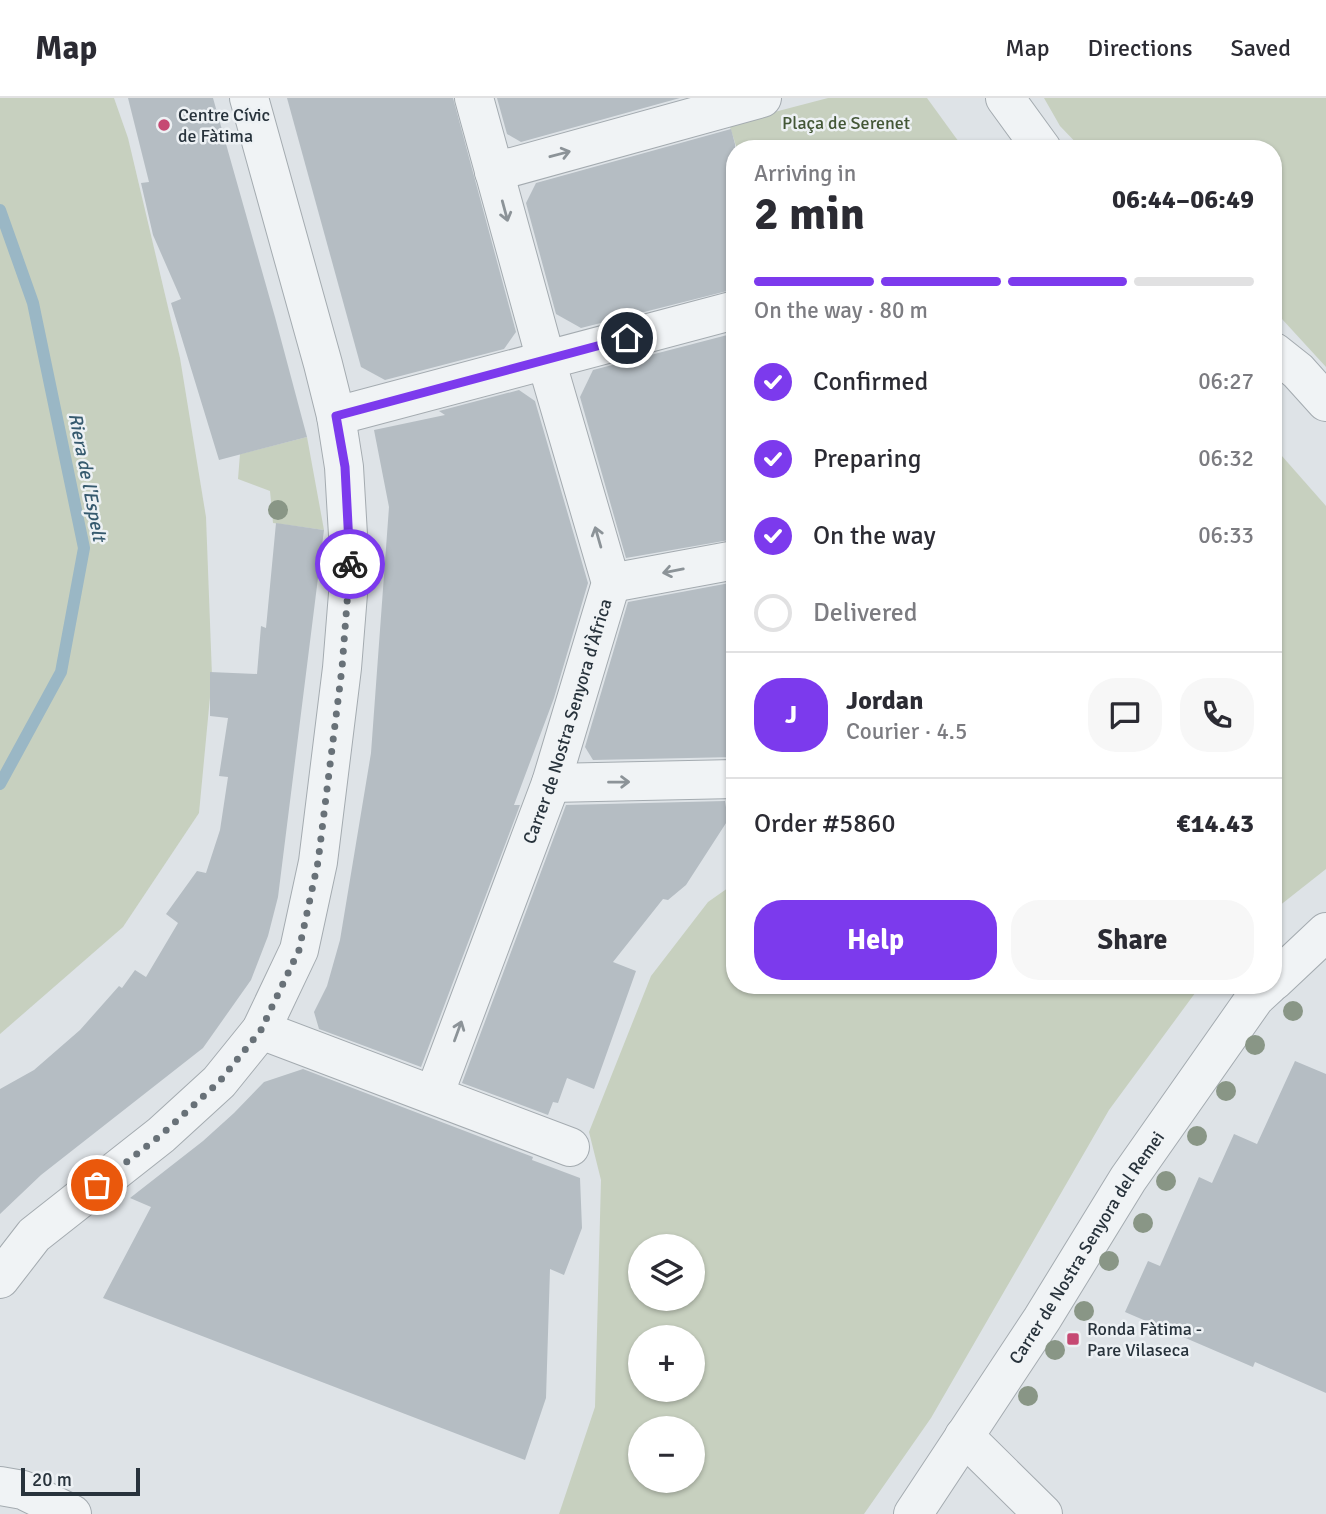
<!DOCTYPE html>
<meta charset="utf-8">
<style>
:root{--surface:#fff;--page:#f7f7f7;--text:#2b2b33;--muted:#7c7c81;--line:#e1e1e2;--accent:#7c3aed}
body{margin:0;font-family:Signika,sans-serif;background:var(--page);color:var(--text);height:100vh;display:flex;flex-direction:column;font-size:26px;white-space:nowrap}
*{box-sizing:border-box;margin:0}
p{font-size:23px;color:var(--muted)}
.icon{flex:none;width:38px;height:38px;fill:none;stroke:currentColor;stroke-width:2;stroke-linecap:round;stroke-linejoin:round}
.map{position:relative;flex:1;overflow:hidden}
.sheet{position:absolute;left:726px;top:42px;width:556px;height:854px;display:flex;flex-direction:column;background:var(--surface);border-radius:28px;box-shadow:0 2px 5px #0004}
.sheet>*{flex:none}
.fabs{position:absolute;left:628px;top:1136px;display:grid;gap:14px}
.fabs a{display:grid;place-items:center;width:77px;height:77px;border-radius:50%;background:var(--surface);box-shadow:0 2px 5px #0004;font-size:35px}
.scale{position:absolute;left:21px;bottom:18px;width:119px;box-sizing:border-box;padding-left:7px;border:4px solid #28333c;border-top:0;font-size:19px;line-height:24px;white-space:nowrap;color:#28333c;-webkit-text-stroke:5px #edf1f4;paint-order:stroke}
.pin{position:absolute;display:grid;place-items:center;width:60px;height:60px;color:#fff;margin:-30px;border:4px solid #fff;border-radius:50%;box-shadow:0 2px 7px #0007}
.courier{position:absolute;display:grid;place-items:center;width:70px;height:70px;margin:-35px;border:5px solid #7c3aed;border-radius:50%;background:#fff;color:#222;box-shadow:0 2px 9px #0007}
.summary em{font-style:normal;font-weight:700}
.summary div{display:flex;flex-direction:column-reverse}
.summary{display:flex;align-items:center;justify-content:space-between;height:119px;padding:0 28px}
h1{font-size:46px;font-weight:700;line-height:52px}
.bar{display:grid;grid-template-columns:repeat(4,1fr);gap:10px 7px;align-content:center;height:84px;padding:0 28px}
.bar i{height:9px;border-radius:5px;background:var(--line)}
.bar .on{background:var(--accent)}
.bar p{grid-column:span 4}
.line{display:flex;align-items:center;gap:18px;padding:0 28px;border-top:2px solid var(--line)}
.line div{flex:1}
.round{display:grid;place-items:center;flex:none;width:74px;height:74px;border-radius:28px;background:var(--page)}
ol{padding:0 28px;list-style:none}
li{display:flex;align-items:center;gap:21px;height:77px}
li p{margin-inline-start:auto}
li .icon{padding:7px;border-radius:50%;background:var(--accent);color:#fff;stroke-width:4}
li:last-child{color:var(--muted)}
li i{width:38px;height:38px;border:4px solid var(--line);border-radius:50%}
.primary-button{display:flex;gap:14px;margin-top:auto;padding:14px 28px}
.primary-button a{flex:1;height:80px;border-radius:28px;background:var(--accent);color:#fff;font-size:28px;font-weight:700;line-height:80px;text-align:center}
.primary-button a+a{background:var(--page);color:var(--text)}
header{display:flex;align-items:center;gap:42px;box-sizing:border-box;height:98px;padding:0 35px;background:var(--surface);border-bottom:2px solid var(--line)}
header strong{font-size:33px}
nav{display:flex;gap:38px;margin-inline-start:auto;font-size:24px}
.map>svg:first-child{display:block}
</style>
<header>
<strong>Map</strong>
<nav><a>Map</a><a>Directions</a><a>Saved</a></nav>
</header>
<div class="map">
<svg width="1326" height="1416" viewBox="0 0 1326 1416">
<rect width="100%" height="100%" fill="#dee3e7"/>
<g fill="#c7d0bf" fill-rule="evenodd">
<polygon points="0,0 114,0 128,40 180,260 206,419 212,578 199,715 123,829 0,936"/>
<polygon points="828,0 927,0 964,51 737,51 729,26"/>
<polygon points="1044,0 1326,0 1326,269 1282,221 1274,215 1274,51 1082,51 1060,28"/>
<polygon points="307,339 324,432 273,425 270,393 238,381 240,356"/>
<polygon points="1274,349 1326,408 1326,771 1274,812"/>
<path d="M735 785V887H1201L1109 1012 931 1320 864 1416H559L595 1309 601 1082 589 1034 651 878 708 804ZM640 1148H693V1200H640ZM640 1239H693V1292H640ZM640 1330H693V1382H640Z"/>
</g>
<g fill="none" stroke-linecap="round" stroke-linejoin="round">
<polyline stroke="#9ab7c5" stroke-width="12" points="0,112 33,205 84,450 61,574 0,686"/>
</g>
<g fill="#b5bdc3">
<polygon points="128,0 213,0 275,219 307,339 219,362 171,205 181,201 153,137 141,85 149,84"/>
<polygon points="287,0 453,0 516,234 504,251 385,282 361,269"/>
<polygon points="497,0 680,0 521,44 507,36"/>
<polygon points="731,31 735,46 735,191 581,230 556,216 526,105 536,85"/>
<polygon points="735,235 735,441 626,460 580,299 593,272"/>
<polygon points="519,292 535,303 588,485 554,600 514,707 520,707 421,969 319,931 314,914 327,888 340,842 371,655 389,409 374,332 445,317 439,313"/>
<polygon points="276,425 324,432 278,799 268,838 251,882 203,950 41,1077 0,1116 0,991 34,972 80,932 119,888 122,890 135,872 146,879 178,825 166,816 197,773 206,775 220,732 228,679 219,678 228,620 210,618 210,574 257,576 261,528 266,530"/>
<polygon points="735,484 735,659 593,662 585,649 628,504"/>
<polygon points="725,703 728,722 686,787 668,802 663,801 613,864 636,873 594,991 567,980 558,1005 553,1004 548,1017 462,985 566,707"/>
<polygon points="1295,963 1326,976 1326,1295 1255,1264 1253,1269 1125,1214 1148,1163 1160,1168 1199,1079 1212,1085 1234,1036 1257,1046"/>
<polygon points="303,971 533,1059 532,1062 580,1080 582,1130 564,1177 550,1171 546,1300 525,1362 103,1200 151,1109 130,1100 203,1043 234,1015 264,984"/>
</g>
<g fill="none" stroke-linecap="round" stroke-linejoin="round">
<defs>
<g id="minor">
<polyline points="1005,0 1042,51"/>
<polyline points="494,74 762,0"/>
<polyline points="1274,254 1298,273 1326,304"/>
<polyline points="336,318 735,212"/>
<polyline points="611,485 735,462"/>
<polyline points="551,685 735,681"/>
<polyline points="1274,883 1326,834"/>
<polyline points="261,932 570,1049"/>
<path id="s1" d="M434 997 551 685 611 485 546 262 474 0"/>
<polyline points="0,1181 34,1137 161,1037 219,984 261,932 299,852 318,764 342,570 350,471 344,369 336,318 323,266 249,0"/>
<polyline points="964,1338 1043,1416"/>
<polyline points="0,1388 23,1392 72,1416"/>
<path id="s2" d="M913 1416 1042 1221 1128 1081 1255 900 1269 887"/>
</g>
</defs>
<use href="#minor" stroke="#a4abb0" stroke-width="40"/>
<use href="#minor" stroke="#f0f3f5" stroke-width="38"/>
</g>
<g fill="#899686">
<circle cx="278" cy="412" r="10"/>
<circle cx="1293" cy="913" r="10"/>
<circle cx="1255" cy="947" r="10"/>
<circle cx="1226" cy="993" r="10"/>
<circle cx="1197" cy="1038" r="10"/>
<circle cx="1166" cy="1083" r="10"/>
<circle cx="1143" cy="1125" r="10"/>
<circle cx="1109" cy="1163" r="10"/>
<circle cx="1084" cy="1213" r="10"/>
<circle cx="1055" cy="1252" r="10"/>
<circle cx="1028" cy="1298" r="10"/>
</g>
<defs><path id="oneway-shaft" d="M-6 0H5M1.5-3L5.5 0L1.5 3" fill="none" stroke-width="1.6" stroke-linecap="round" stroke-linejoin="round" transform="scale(1.75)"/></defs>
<g stroke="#8c9398">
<use href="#oneway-shaft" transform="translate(560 56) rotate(-15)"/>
<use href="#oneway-shaft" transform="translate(505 113) rotate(75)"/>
<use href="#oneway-shaft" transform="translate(598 439) rotate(-106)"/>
<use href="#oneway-shaft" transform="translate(673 473) rotate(169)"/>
<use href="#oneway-shaft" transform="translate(619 684) rotate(-1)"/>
<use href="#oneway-shaft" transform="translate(458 933) rotate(-70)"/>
</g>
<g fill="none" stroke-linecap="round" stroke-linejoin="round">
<polyline stroke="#687178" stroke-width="7" stroke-dasharray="0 12.6" points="97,1087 161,1037 219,984 261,932 299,852 318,764 342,570 350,466"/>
<polyline stroke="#7c3aed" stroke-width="9" points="350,466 345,369 336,318 627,240"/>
</g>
<g fill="#c64973" stroke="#edf1f4" stroke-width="2.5">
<circle cx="164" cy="27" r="7"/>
<rect x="1066" y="1234" width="14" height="14" rx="3.5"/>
</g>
<g text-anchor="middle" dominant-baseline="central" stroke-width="5" stroke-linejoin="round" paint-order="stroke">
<g font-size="18" fill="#28333c" stroke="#edf1f4" text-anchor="start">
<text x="178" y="17">Centre Cívic<tspan x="178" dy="21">de Fàtima</tspan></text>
<text x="1087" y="1231">Ronda Fàtima -<tspan x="1087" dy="21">Pare Vilaseca</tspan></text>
</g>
<g font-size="18" fill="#435736" stroke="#edf1f4">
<text x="846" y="25">Plaça de Serenet</text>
</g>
<g font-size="18" fill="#28333c" stroke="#edf1f4">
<text stroke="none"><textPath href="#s1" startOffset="397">Carrer de Nostra Senyora d'Àfrica</textPath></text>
<text stroke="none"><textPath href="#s2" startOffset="318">Carrer de Nostra Senyora del Remei</textPath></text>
</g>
<g font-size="19" font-style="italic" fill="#35596e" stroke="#edf1f4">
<text transform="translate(87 379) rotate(79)">Riera de l'Espelt</text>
</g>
</g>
</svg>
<div class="fabs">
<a><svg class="icon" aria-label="layers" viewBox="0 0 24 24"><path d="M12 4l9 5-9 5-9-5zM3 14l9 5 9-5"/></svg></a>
<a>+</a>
<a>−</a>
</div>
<div class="scale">20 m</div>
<div class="pin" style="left:97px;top:1087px;background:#ea580c"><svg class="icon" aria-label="bag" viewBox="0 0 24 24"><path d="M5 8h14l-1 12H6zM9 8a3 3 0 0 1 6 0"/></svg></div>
<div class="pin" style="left:627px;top:240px;background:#1f2937"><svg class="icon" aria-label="home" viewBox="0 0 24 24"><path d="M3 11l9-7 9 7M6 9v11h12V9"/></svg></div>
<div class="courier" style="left:350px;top:466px"><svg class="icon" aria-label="bike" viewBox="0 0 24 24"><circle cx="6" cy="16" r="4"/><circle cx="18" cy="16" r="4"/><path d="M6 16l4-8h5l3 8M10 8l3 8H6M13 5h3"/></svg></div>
<section class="sheet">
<div class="summary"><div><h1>2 min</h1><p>Arriving in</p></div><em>06:44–06:49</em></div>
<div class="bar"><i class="on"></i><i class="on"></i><i class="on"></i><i></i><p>On the way · 80 m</p></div>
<ol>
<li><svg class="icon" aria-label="check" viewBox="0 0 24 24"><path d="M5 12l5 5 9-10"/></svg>Confirmed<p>06:27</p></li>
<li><svg class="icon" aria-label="check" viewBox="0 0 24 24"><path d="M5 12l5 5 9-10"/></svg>Preparing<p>06:32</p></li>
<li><svg class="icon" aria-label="check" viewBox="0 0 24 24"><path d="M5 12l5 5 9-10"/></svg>On the way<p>06:33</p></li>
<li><i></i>Delivered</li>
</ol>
<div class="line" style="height:126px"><b class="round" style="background:var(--accent);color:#fff">J</b><div><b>Jordan</b><p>Courier · 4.5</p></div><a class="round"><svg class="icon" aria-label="chat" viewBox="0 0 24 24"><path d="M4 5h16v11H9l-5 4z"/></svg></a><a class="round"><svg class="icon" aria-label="phone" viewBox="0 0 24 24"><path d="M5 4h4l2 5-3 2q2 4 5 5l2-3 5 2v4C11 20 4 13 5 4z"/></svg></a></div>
<div class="line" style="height:91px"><div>Order #5860</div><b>€14.43</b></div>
<div class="primary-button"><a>Help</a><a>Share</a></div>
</section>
</div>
